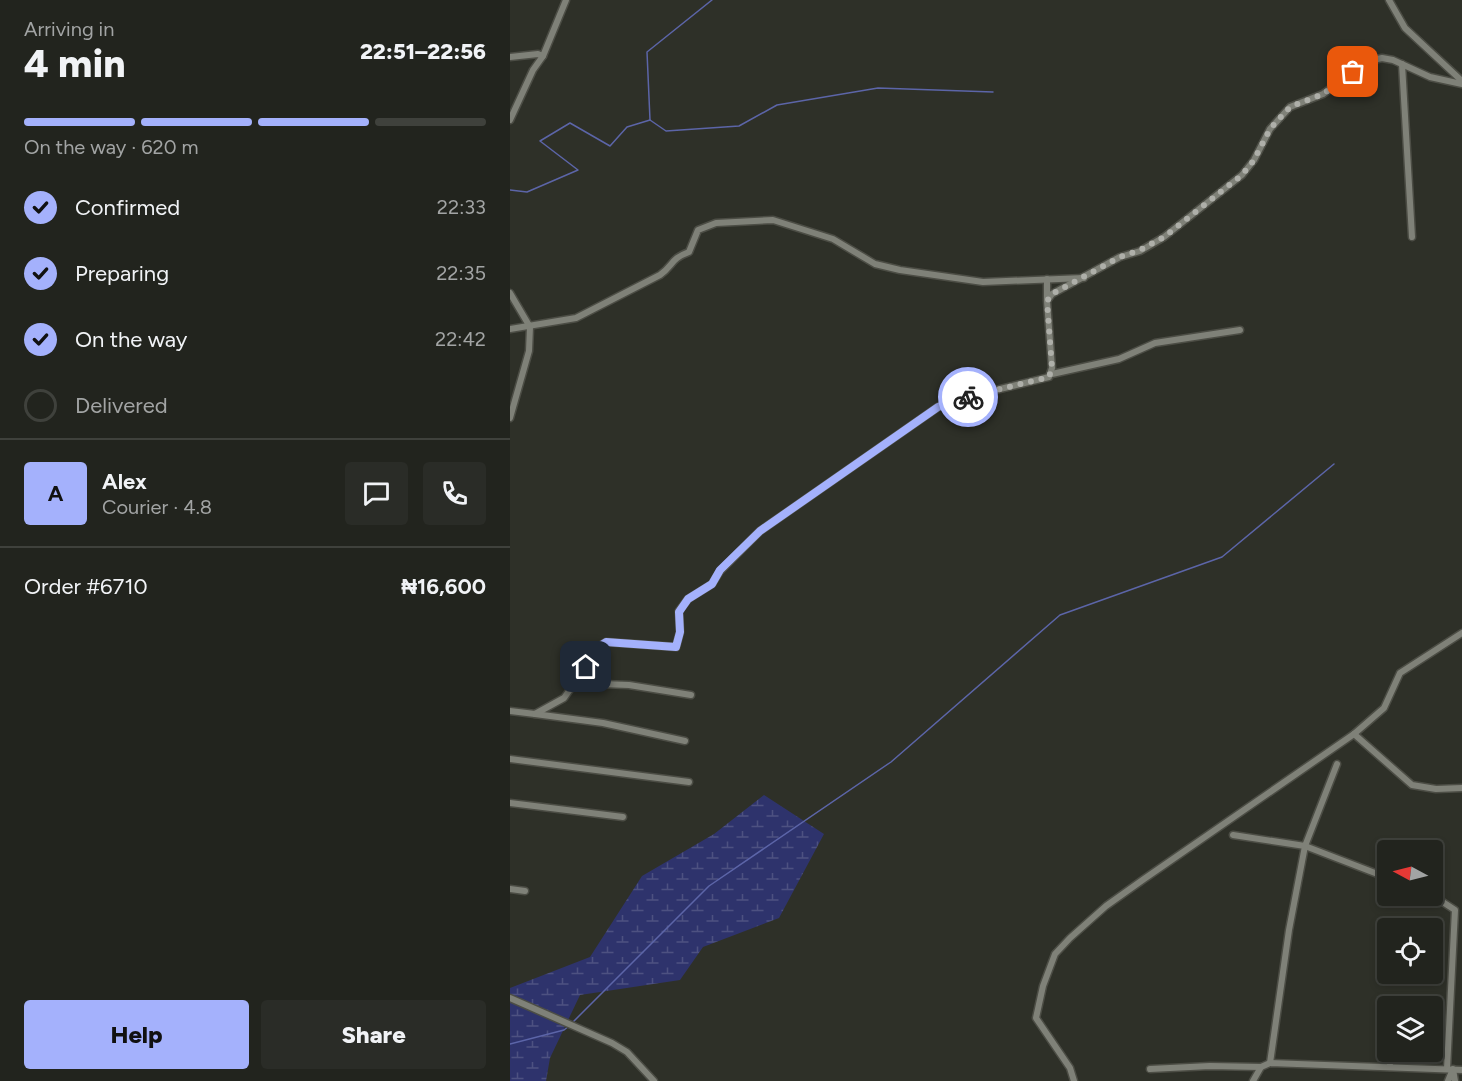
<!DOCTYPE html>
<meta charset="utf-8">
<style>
:root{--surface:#22241e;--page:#2a2c27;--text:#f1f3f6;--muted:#a2a4a4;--line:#3f413c;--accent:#a4b1fc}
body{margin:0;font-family:Figtree,sans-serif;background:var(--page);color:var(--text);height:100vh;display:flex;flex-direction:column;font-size:22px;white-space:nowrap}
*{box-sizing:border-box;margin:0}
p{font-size:20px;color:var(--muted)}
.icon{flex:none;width:33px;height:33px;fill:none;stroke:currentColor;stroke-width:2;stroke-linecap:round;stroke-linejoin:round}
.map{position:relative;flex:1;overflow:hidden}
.side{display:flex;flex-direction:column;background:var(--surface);width:510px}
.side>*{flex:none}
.needle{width:39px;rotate:277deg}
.tools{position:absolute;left:867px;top:840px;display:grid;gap:12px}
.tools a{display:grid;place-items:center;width:66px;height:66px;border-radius:6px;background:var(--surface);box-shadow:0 3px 9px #0003,0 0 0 2px var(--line);font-size:30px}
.pin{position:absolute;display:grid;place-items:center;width:51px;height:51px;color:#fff;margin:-26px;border-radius:12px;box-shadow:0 3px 9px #0006}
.courier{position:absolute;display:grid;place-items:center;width:60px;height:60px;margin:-30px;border:4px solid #a4b1fc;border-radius:50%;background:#fff;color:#222;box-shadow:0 2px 8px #0007}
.head em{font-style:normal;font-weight:800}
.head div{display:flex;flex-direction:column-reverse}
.head{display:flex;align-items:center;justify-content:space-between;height:102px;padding:0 24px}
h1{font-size:39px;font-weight:800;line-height:45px}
.bar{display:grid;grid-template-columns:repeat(4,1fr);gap:9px 6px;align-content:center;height:72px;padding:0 24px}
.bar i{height:8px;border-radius:4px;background:var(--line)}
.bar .selected{background:var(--accent)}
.bar p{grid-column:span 4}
.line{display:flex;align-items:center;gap:15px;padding:0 24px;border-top:2px solid var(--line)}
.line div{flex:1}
.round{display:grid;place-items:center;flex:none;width:63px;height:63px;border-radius:6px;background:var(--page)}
ol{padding:0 24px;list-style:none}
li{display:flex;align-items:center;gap:18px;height:66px}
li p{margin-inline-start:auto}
li .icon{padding:6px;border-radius:50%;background:var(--accent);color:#111;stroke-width:4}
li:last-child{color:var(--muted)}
li i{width:33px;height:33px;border:3px solid var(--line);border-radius:50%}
.primary-button{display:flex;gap:12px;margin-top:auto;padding:12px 24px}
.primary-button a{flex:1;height:69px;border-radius:6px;background:var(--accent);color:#111;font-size:24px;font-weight:800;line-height:69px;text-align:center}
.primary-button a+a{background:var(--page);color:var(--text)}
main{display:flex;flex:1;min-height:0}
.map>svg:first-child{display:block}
</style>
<main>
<section class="side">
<div class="head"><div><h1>4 min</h1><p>Arriving in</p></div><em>22:51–22:56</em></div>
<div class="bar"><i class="selected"></i><i class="selected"></i><i class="selected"></i><i></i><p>On the way · 620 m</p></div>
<ol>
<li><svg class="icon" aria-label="check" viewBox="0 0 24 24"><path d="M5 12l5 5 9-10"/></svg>Confirmed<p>22:33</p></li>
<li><svg class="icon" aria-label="check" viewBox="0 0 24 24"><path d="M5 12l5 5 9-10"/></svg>Preparing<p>22:35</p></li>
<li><svg class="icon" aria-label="check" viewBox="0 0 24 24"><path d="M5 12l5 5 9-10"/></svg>On the way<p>22:42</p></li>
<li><i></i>Delivered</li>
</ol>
<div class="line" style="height:108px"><b class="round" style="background:var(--accent);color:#111">A</b><div><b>Alex</b><p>Courier · 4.8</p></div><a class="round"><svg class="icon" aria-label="chat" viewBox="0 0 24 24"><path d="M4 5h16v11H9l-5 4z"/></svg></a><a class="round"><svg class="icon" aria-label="phone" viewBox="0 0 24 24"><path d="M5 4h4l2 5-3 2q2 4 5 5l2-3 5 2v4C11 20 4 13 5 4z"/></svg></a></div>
<div class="line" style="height:78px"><div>Order #6710</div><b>₦16,600</b></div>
<div class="primary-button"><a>Help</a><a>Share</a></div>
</section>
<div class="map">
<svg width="952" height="1081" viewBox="0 0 952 1081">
<defs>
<pattern id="wetland-marsh" width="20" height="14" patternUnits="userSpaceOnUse" patternTransform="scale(1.5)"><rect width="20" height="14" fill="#2e336c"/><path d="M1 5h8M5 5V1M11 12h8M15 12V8" fill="none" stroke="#4d5181"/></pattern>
</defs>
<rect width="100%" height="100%" fill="#2e3028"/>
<polygon fill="url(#wetland-marsh)" points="254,795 314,834 269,918 193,947 170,980 70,995 40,1058 36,1081 0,1081 0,988 80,957 132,876 204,834"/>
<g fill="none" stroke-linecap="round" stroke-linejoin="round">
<g stroke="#5c65a8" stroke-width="1.5">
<polyline points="140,120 156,131 229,126 267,105 368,88 483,92"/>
<polyline points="0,190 17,192 68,170 30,141 60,123 100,146 117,127 140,120 137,52 202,0"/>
<polyline points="62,1023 199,886 381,762 550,615 712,557 824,464"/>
<polyline points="0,1044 54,1030 59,1026"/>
</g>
<defs>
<g id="street">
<polyline points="879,0 895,28 952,81"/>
<polyline points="0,57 28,54 33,56"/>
<polyline points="892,64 902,237"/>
<polyline points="0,120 23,70 33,56 56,0"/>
<polyline points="537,279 537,299"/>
<polyline points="0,293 20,327 19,351 0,418"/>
<path d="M0 329 66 318 150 275C164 265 160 259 179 252L188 230 206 223 263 220 323 239 365 264 390 270 473 282 574 278"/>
<polyline points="542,374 609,359 645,343 730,330"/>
<polyline points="65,683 119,685 181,695"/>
<polyline points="0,711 25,714 54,698 76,667 85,649 96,642 166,647 170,632 169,611 178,599 202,584 210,571 250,531 428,407 437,402 539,377 542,368 537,301 542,294 610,257 630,251 654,237 732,175 744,160 760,129 780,107 813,94 859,61 872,58 883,60 920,77 952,84"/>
<polyline points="25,714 93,723 175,741"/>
<polyline points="844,734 902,785 926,789 952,788"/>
<polyline points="0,759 179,782"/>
<polyline points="0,803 113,817"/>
<polyline points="723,835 795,846 878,878"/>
<polyline points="0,889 15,891"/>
<polyline points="922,895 945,910 937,1069"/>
<polyline points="0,998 102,1043 117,1052 144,1081"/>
<polyline points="879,1052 880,1067"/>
<polyline points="760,1063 779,930 795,846 827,764"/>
<polyline points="640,1069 700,1066 751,1067"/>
<polyline points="564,1081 560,1068 526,1018 533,986 545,954 560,938 596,906 634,879 844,734 874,708 890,673 952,633"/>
<polyline points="743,1081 751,1067 760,1063 952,1070"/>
<polyline points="938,1081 943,1069 945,1081"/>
</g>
</defs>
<use href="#street" stroke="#4c4d45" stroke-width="9"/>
<use href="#street" stroke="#7f8178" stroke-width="6"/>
</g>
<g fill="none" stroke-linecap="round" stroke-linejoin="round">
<polyline stroke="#aeafa9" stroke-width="6" stroke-dasharray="0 10.8" points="458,397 539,377 542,368 537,301 542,294 610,257 630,250 654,237 732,175 744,160 760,129 780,107 813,94 843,72"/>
<polyline stroke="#a4b1fc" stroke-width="8" points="76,667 85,649 96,642 166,647 170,632 169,612 178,599 202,584 210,570 250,531 428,407 458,397"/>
</g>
</svg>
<div class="tools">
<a><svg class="needle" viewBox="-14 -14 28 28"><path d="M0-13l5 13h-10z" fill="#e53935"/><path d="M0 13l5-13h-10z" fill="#a2a4a4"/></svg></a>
<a><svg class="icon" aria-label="locate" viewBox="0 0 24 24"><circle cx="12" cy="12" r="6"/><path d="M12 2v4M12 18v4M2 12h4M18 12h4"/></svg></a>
<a><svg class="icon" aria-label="layers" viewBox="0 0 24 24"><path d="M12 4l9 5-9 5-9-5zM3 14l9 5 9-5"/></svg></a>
</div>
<div class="pin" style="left:843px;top:72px;background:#ea580c"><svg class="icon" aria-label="bag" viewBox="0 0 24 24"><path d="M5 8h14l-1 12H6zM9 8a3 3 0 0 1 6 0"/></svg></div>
<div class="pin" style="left:76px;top:667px;background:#1f2937"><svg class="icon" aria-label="home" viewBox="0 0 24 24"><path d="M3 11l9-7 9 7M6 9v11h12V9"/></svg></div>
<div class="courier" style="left:458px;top:397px"><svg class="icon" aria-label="bike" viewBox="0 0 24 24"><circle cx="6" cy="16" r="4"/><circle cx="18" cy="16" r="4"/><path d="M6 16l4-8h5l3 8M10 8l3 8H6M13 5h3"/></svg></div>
</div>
</main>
